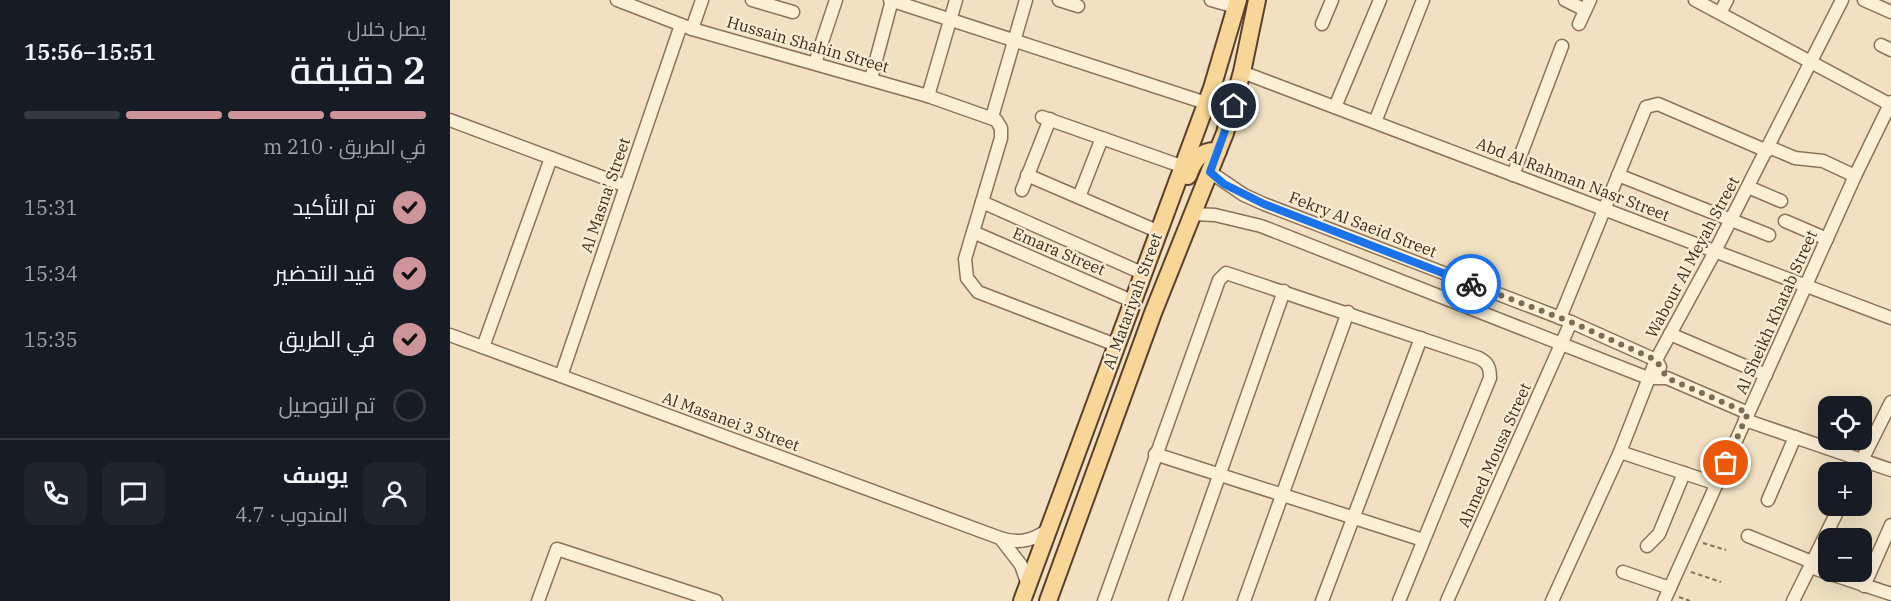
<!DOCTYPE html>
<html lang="ar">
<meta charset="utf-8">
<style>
:root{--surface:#171b24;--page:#20242c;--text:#f1f3f6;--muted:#9ea1a6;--line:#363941;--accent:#cd959a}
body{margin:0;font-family:"IBM Plex Serif",Cairo,serif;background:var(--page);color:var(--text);direction:rtl;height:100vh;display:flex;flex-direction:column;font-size:22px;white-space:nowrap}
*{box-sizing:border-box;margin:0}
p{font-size:20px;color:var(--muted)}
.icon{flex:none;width:33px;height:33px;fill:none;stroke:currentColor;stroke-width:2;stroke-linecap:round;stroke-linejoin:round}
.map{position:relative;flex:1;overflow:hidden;direction:ltr}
.drawer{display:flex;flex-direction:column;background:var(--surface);width:450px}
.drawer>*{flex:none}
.buttons{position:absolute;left:1368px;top:396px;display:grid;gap:12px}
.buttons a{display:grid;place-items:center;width:54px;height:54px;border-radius:12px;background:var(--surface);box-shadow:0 6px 24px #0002;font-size:30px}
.pin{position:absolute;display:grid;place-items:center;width:51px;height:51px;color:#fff;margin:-26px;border:3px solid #fff;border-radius:50%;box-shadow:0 2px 6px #0007}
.courier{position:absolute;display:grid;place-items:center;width:60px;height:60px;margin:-30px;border:4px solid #1a73e8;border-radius:50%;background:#fff;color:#222;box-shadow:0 2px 8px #0007}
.overview em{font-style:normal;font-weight:600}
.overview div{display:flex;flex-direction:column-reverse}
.overview{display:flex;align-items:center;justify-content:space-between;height:102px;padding:0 24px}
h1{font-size:39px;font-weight:600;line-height:45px}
.bar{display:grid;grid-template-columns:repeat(4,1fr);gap:9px 6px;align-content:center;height:72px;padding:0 24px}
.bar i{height:8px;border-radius:4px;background:var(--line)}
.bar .current{background:var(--accent)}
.bar p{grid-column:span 4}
.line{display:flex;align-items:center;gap:15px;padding:0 24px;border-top:2px solid var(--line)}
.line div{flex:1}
.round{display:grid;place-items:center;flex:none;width:63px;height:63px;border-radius:12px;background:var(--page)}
ol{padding:0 24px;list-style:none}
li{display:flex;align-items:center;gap:18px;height:66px}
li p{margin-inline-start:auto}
li .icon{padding:6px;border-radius:50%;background:var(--accent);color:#111;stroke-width:4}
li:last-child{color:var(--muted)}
li i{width:33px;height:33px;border:3px solid var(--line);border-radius:50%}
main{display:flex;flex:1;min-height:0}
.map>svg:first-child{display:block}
</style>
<main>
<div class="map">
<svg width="1441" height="601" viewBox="0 0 1441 601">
<rect width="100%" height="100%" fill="#f1e1c2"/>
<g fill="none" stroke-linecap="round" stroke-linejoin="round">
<defs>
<g id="minor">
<polyline points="167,0 242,29 478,96 546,120 551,128 551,138 515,259 517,278 528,292 666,345"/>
<polyline points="302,0 343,12"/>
<polyline points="440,0 756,103"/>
<polyline points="609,0 628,6"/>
<polyline points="761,0 786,7"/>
<polyline points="1115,0 1135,10"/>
<polyline points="1245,0 1441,105"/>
<polyline points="1414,0 1441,12"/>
<polyline points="1270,13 1277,0"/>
<polyline points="872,24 882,0"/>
<polyline points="1129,24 1140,0"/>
<polyline points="242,29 252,0"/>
<polyline points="1431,45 1441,50"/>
<polyline points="365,63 386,0"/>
<polyline points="792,72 1441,318"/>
<polyline points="421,79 442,0"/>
<polyline points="478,96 506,0"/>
<polyline points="885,107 930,0"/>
<polyline points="542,117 576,0"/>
<polyline points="592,117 731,166"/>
<polyline points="0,120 176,186"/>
<polyline points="925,122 973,0"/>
<polyline points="1319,147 1345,158 1373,161 1405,176"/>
<polyline points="760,172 794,195 814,204 1121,322 1206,360 1210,367"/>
<polyline points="577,175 707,231"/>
<polyline points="1063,175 1112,46"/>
<polyline points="1168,175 1319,235"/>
<polyline points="1298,187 1331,201"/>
<polyline points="572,190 600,119"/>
<polyline points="629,197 652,138"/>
<polyline points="532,202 692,273"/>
<polyline points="742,214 765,215 811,226 1198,378 1217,378 1298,413"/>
<polyline points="1335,221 1377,239"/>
<polyline points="523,232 682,301"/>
<polyline points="1110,318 1196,107 1208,104 1317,151"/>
<polyline points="1220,334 1316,375"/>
<path d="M0 335 550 538C568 544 582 541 598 530"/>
<polyline points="33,347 101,158"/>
<polyline points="111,376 231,25"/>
<polyline points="1295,420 1441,470"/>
<polyline points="1170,452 1267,484"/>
<polyline points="705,454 973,540"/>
<polyline points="1406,472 1441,402"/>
<polyline points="1318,500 1345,437"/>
<polyline points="1298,536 1362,562"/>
<polyline points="551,539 571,565 578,585"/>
<polyline points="1197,546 1209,534 1234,473"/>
<polyline points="1360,567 1441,594"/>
<polyline points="1173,572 1220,588"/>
<polyline points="1414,586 1441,525"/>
<polyline points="88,601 107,549 266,601"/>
<path d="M654 601 769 280 776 273 1029 358C1038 363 1040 367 1040 378L949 601"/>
<polyline points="725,601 834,291"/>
<polyline points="794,601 898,312"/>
<polyline points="872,601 971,338"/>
<polyline points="997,601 1121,322"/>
<polyline points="1102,601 1170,452 1206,360 1261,259 1392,0"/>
<polyline points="1214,601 1405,176 1441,102"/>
<polyline points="1343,601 1390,506"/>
</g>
<g id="major">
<path d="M738 176C744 160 750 150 768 151"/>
<polyline points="572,601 762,88 788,0"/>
<polyline points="598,601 703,313 775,133 792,72 807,0"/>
</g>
</defs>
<use href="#minor" stroke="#8d7258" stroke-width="15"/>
<use href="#major" stroke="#5a402c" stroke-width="20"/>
<g stroke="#8d7258" stroke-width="2" stroke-dasharray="4.5 3" stroke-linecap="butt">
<polyline points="1253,543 1276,550"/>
<polyline points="1241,572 1271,582"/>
<polyline points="1229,597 1240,601"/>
</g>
<use href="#minor" stroke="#fbefd6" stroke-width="12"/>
<use href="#major" stroke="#f7d697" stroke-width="16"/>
</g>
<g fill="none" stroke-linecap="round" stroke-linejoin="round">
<polyline stroke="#7b6b57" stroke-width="6" stroke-dasharray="0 10.8" points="1021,284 1121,322 1206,360 1217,378 1298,413 1276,463"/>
<polyline stroke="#1a73e8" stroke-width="8" points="784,106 760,172 774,184 814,204 1021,284"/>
</g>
<g text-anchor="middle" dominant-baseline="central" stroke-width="4.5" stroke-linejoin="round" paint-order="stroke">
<g font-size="16" fill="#3c2b1d" stroke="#f8ecd3">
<text transform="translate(358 44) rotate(16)">Hussain Shahin Street</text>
<text transform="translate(1123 179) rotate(21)">Abd Al Rahman Nasr Street</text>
<text transform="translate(155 195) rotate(-71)">Al Masna' Street</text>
<text transform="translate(913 224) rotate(21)">Fekry Al Saeid Street</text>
<text transform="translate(609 251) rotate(23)">Emara Street</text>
<text transform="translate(1242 257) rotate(-62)">Wabour Al Meyah Street</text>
<text transform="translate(682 301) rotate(-70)">Al Matariyah Street</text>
<text transform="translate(1326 312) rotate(-66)">Al Sheikh Khatab Street</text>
<text transform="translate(281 421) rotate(20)">Al Masanei 3 Street</text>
<text transform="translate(1044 455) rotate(-66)">Ahmed Mousa Street</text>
</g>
</g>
</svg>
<div class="buttons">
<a><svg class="icon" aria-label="locate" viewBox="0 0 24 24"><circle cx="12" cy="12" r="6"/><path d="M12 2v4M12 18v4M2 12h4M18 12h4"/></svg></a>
<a>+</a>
<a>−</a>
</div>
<div class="pin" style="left:1276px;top:463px;background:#ea580c"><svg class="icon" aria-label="bag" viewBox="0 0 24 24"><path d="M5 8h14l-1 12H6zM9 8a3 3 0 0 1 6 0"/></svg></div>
<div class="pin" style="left:784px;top:106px;background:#1f2937"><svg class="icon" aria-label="home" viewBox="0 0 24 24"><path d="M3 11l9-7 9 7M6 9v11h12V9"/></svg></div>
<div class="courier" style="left:1021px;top:284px"><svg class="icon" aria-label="bike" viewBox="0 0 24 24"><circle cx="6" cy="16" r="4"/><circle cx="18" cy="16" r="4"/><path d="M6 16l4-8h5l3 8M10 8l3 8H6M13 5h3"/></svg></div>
</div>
<section class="drawer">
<div class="overview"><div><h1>2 دقيقة</h1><p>يصل خلال</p></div><em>15:51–15:56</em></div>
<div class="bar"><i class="current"></i><i class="current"></i><i class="current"></i><i></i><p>في الطريق · 210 m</p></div>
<ol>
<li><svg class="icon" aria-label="check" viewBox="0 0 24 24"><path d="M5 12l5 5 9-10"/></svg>تم التأكيد<p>15:31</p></li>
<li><svg class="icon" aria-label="check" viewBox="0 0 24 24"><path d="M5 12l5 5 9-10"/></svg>قيد التحضير<p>15:34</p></li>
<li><svg class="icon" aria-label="check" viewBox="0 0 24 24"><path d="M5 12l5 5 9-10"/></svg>في الطريق<p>15:35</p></li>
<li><i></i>تم التوصيل</li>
</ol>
<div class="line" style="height:108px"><a class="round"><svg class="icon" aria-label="person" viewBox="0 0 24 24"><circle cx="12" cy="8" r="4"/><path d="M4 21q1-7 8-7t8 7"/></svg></a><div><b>يوسف</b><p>المندوب · 4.7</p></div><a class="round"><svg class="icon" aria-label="chat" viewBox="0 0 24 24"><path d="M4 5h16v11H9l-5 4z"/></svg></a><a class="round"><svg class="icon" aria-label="phone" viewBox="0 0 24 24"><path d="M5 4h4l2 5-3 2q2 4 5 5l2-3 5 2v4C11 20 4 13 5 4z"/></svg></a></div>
</section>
</main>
